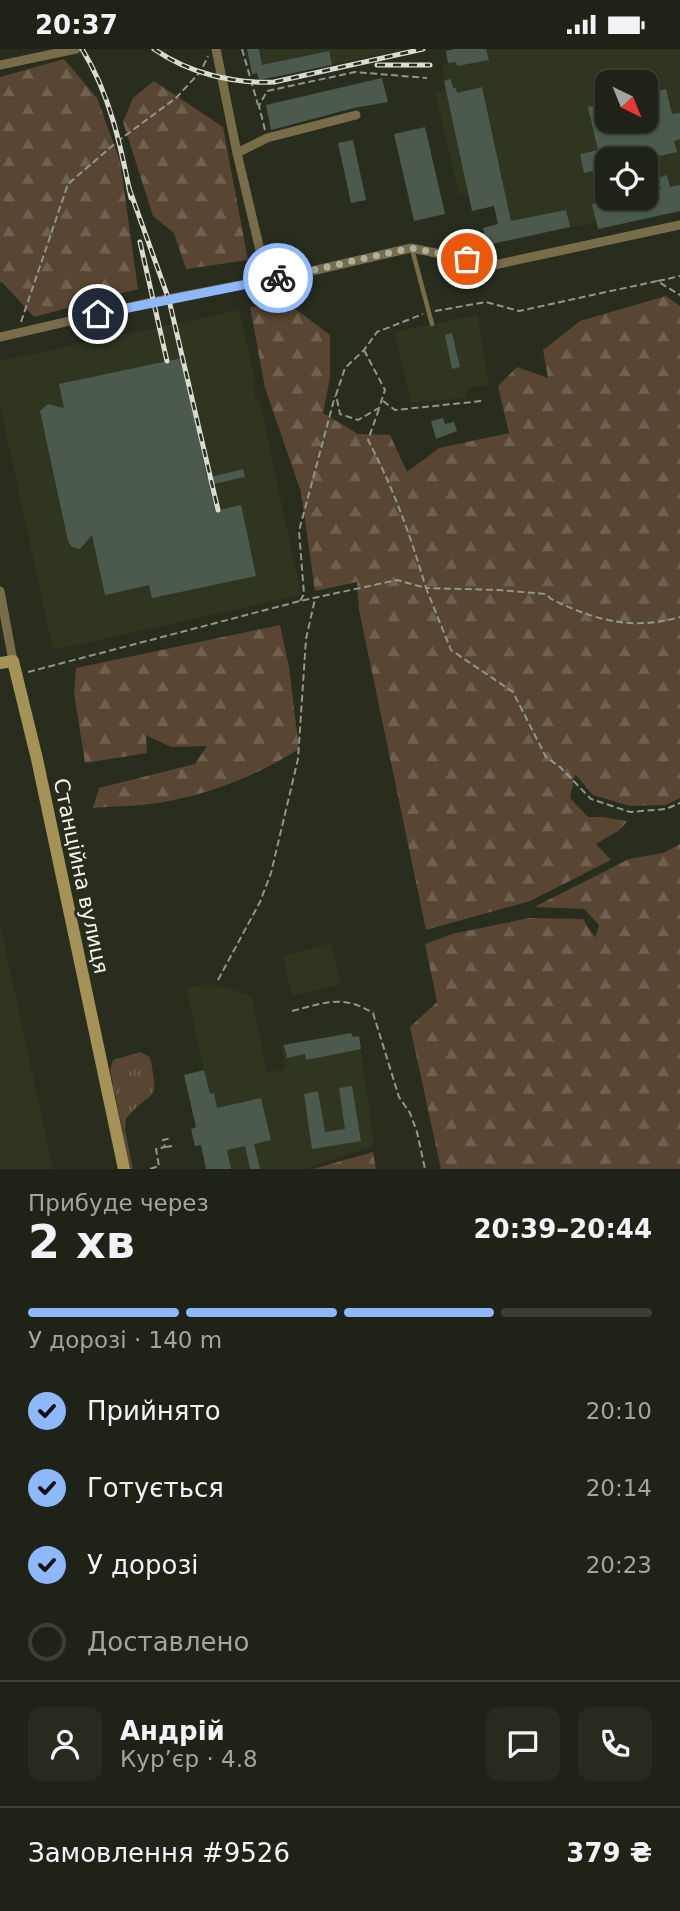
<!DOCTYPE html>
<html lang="uk">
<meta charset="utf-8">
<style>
:root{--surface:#1f2216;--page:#272a1f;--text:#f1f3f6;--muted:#a1a4a1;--line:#3c3f35;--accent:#8db9fc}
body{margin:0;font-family:"DejaVu Sans",sans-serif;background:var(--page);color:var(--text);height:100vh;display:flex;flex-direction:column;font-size:26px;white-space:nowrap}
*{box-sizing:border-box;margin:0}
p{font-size:23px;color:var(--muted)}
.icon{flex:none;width:38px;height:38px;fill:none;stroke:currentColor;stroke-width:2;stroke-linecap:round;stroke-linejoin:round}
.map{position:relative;height:1120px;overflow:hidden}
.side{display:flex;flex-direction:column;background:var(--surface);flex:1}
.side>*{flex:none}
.needle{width:46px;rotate:137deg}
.buttons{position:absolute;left:595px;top:21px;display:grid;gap:14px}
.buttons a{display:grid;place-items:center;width:63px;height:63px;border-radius:14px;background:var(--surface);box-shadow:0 2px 5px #0004,0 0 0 2px var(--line);font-size:35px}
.pin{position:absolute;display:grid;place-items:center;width:60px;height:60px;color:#fff;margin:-30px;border:4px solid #fff;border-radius:50%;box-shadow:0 2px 7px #0007}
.courier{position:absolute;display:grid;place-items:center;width:70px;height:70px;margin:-35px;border:5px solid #8db9fc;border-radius:50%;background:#fff;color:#222;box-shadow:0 2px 9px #0007}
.summary em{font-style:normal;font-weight:800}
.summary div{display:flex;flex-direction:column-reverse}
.summary{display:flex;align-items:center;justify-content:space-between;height:119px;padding:0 28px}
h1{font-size:46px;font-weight:800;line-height:52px}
.bar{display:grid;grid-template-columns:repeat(4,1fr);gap:10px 7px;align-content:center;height:84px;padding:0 28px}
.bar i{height:9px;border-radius:5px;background:var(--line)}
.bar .current{background:var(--accent)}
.bar p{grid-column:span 4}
.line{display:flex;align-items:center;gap:18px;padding:0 28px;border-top:2px solid var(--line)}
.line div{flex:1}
.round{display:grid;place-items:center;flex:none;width:74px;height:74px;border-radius:14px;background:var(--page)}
ol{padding:0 28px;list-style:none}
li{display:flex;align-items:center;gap:21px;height:77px}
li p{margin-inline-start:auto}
li .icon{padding:7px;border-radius:50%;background:var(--accent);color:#111;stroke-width:4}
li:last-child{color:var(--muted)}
li i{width:38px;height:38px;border:4px solid var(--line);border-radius:50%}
.status{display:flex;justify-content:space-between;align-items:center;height:49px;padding:0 35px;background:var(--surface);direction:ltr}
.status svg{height:19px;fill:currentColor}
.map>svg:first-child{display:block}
</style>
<div class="status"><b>20:37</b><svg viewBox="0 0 49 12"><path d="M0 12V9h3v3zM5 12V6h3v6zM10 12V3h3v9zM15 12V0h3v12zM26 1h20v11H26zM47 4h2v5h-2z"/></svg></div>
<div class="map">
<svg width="680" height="1120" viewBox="0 0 680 1120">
<defs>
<pattern id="grass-tufts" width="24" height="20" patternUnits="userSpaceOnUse" patternTransform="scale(1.75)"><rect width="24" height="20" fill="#584532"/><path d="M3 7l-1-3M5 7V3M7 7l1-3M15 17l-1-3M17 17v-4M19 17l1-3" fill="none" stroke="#706050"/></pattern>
<pattern id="forest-firs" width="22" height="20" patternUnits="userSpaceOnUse" patternTransform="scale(1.75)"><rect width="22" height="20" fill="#584532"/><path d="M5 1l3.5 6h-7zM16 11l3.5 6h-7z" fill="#706050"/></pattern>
</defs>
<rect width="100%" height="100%" fill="#292d1e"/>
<g fill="#2f351f" fill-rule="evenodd">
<polygon points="247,0 406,0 259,31 257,24 252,25"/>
<path d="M454 0H680V162L598 180 596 173 487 196 483 179 498 175 494 157 472 162 468 144 459 146 435 43 446 40 442 16 448 14 446 2ZM607 33H646V72H607ZM607 110H646V149H607Z"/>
<polygon points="239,261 256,335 253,339 256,349 260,353 301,546 53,601 0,356 0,312"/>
<polygon points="478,266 489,336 467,339 467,349 411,354 394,283"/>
<polygon points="0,875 53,1120 0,1120"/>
<polygon points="331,894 341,935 292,947 283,907"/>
<polygon points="209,935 251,946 267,1023 283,1021 285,1016 281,996 351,984 353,988 359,987 374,1097 304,1120 206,1120 201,1096 195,1097 191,1080 196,1078 184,1026 204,1021 186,939"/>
</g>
<path fill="url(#grass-tufts)" d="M140 1003 150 1008C160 1058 152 1038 126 1070L125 1081 133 1120H130L110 1021 113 1011Z"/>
<g fill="url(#forest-firs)">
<polygon points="64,10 97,49 120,112 138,240 34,268 2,233 0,234 0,28"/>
<polygon points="154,32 223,78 248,211 186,220 174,184 153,167 123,73 133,49"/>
<polygon points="666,247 680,257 680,749 666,756 630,757 593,746 575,725 570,749 588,768 602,768 628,772 618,782 596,795 611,811 530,852 426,881 359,561 357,533 315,542 301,443 265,339 250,258 290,256 330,286 330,329 323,364 358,385 390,386 407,423 439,399 509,384 498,337 517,318 548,329 543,301 580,272"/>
<path d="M280 576 289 618 299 700C259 725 216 743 169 752 145 757 118 757 93 759L99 739 195 715 207 697 171 698 146 686 147 704 85 714 74 644 76 619Z"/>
<polygon points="680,795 680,1120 441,1120 410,978 437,953 425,895 452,885 529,869 583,870 595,889 599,876 584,860 534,858 629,810 663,804"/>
<polygon points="373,1103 376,1120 312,1120 313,1120"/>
</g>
<g fill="#4c5a4d">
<polygon points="247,0 259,0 262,16 329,2 332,16 259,31 257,24 252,25"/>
<polygon points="454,0 486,0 489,11 457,17 456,13 448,14 446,2"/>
<polygon points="382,29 388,53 354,59 271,81 266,56"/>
<polygon points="451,30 453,39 456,39 457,44 482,38 511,172 566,161 570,178 487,196 483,179 498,175 494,157 472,162 444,32"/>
<polygon points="666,40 672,65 680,64 680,90 674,92 677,103 645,110 607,110 607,119 584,124 580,105 598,101 588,58 607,54 607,72 646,72 646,45"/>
<polygon points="425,78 445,165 414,172 394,85"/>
<polygon points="353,91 366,151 351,154 338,94"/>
<polygon points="667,126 670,138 680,136 680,162 598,180 592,155 621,149 646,149 646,143 661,140 658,129"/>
<polygon points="452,284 460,318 452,320 445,286"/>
<polygon points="182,309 207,429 243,420 245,428 209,436 215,462 241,456 256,527 152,549 149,536 105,546 92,486 80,500 72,498 68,492 40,362 48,355 64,359 59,335"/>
<polygon points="443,369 445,375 454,373 457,382 436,390 431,372"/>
<polygon points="351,984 353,988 359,987 361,1000 306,1011 305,1005 287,1009 284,996"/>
<polygon points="204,1021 210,1045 214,1044 217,1059 261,1049 271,1091 254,1095 260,1120 250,1120 245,1097 227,1101 231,1120 206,1120 201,1096 195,1097 191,1080 196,1078 184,1026"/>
<polygon points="352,1037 361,1092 312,1100 304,1045 318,1042 325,1083 345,1080 339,1039"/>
</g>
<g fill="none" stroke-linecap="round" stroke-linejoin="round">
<g stroke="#929689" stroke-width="2" stroke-dasharray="7 3.5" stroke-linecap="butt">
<polyline points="242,0 258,56"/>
<polyline points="231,31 250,34"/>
<polyline points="265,81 259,57 267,42 355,23 427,29"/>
<polyline points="658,232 680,227"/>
<polyline points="435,262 486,253 519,262 657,232 680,246"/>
<polyline points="21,273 68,135 118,92 176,49 201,22 208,7"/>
<polyline points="364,301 385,341 379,359 358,371 340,365 336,346 345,319 364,301 377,283 423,265"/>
<polyline points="383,352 395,361 482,352"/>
<path d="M379 360 368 391C393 438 411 488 426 539L499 541 546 545 551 550C595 571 631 582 680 568"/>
<polyline points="300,552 304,545 299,482 335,347"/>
<polyline points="28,623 300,552 397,531 426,539 451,601 513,643 546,708 560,718 591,750 630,763 666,760 680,754"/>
<polyline points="218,931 260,853 271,824 298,710 306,590 315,550"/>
<path d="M292 962C325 954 342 945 373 964L399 1048 410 1064 417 1083 425 1120"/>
<polyline points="166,1098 172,1097"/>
<polyline points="150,1120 159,1117 156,1100 165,1098 163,1091 171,1089"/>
</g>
<polyline stroke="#786d49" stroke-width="4.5" points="412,200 432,275"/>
<g stroke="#786d49" stroke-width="9">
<polyline points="216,0 237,104 267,231"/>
<polyline points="0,16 76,0"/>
<polyline points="237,104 267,89 356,66"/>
<polyline points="0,288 152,253 299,225 411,199 494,216 680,176"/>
<polyline points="0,542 13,612"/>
</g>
<polyline stroke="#a49257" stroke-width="12" points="0,614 13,612 37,710 124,1120"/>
<defs>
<g id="rail">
<path d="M82 0C110 45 121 98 131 149"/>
<path d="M154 0C188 24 234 35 274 33L423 0"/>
<polyline points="377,16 430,16"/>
<polyline points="129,139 169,251 218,461"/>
<polyline points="140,193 167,312"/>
</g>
</defs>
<use href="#rail" stroke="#d8dcd1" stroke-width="5"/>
<use href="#rail" stroke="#292d1e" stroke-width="2.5" stroke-dasharray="8" stroke-linecap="butt"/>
</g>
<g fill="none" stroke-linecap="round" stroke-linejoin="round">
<polyline stroke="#acb0a3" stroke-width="7" stroke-dasharray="0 12.6" points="278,229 411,199 467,210"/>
<polyline stroke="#8db9fc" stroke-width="9" points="98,265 278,229"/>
</g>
<g text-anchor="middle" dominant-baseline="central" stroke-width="6" stroke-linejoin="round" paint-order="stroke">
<g font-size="21" fill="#f2f6eb" stroke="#292d1e">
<text transform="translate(81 827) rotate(78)">Станційна вулиця</text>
</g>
</g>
</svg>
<div class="buttons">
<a><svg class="needle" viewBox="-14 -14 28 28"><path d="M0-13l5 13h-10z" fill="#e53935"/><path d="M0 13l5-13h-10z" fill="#a1a4a1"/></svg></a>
<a><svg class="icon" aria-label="locate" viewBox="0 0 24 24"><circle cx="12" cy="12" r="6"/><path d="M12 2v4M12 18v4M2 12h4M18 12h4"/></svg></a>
</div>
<div class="pin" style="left:467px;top:210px;background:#ea580c"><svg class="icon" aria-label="bag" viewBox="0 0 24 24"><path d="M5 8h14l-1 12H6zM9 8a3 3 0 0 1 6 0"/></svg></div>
<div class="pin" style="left:98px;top:265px;background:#1f2937"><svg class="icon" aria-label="home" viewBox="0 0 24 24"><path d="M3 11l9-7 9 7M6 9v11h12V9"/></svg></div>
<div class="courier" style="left:278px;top:229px"><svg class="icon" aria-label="bike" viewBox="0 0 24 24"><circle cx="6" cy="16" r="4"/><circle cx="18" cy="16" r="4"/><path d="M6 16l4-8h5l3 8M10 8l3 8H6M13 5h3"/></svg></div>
</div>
<section class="side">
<div class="summary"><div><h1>2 хв</h1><p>Прибуде через</p></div><em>20:39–20:44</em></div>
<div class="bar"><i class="current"></i><i class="current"></i><i class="current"></i><i></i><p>У дорозі · 140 m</p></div>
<ol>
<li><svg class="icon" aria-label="check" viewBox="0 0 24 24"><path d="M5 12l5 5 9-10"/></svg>Прийнято<p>20:10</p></li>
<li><svg class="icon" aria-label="check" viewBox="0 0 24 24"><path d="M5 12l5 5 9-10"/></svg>Готується<p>20:14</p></li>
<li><svg class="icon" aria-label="check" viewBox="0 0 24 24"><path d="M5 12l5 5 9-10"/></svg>У дорозі<p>20:23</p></li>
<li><i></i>Доставлено</li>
</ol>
<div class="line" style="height:126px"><a class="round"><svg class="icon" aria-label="person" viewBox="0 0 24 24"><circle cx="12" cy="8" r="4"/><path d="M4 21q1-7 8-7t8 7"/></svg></a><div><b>Андрій</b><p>Кур’єр · 4.8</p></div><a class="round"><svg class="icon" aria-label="chat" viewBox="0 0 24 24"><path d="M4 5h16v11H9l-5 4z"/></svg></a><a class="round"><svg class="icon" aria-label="phone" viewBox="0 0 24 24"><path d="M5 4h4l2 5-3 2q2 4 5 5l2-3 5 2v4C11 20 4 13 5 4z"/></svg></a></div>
<div class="line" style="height:91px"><div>Замовлення #9526</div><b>379 ₴</b></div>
</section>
